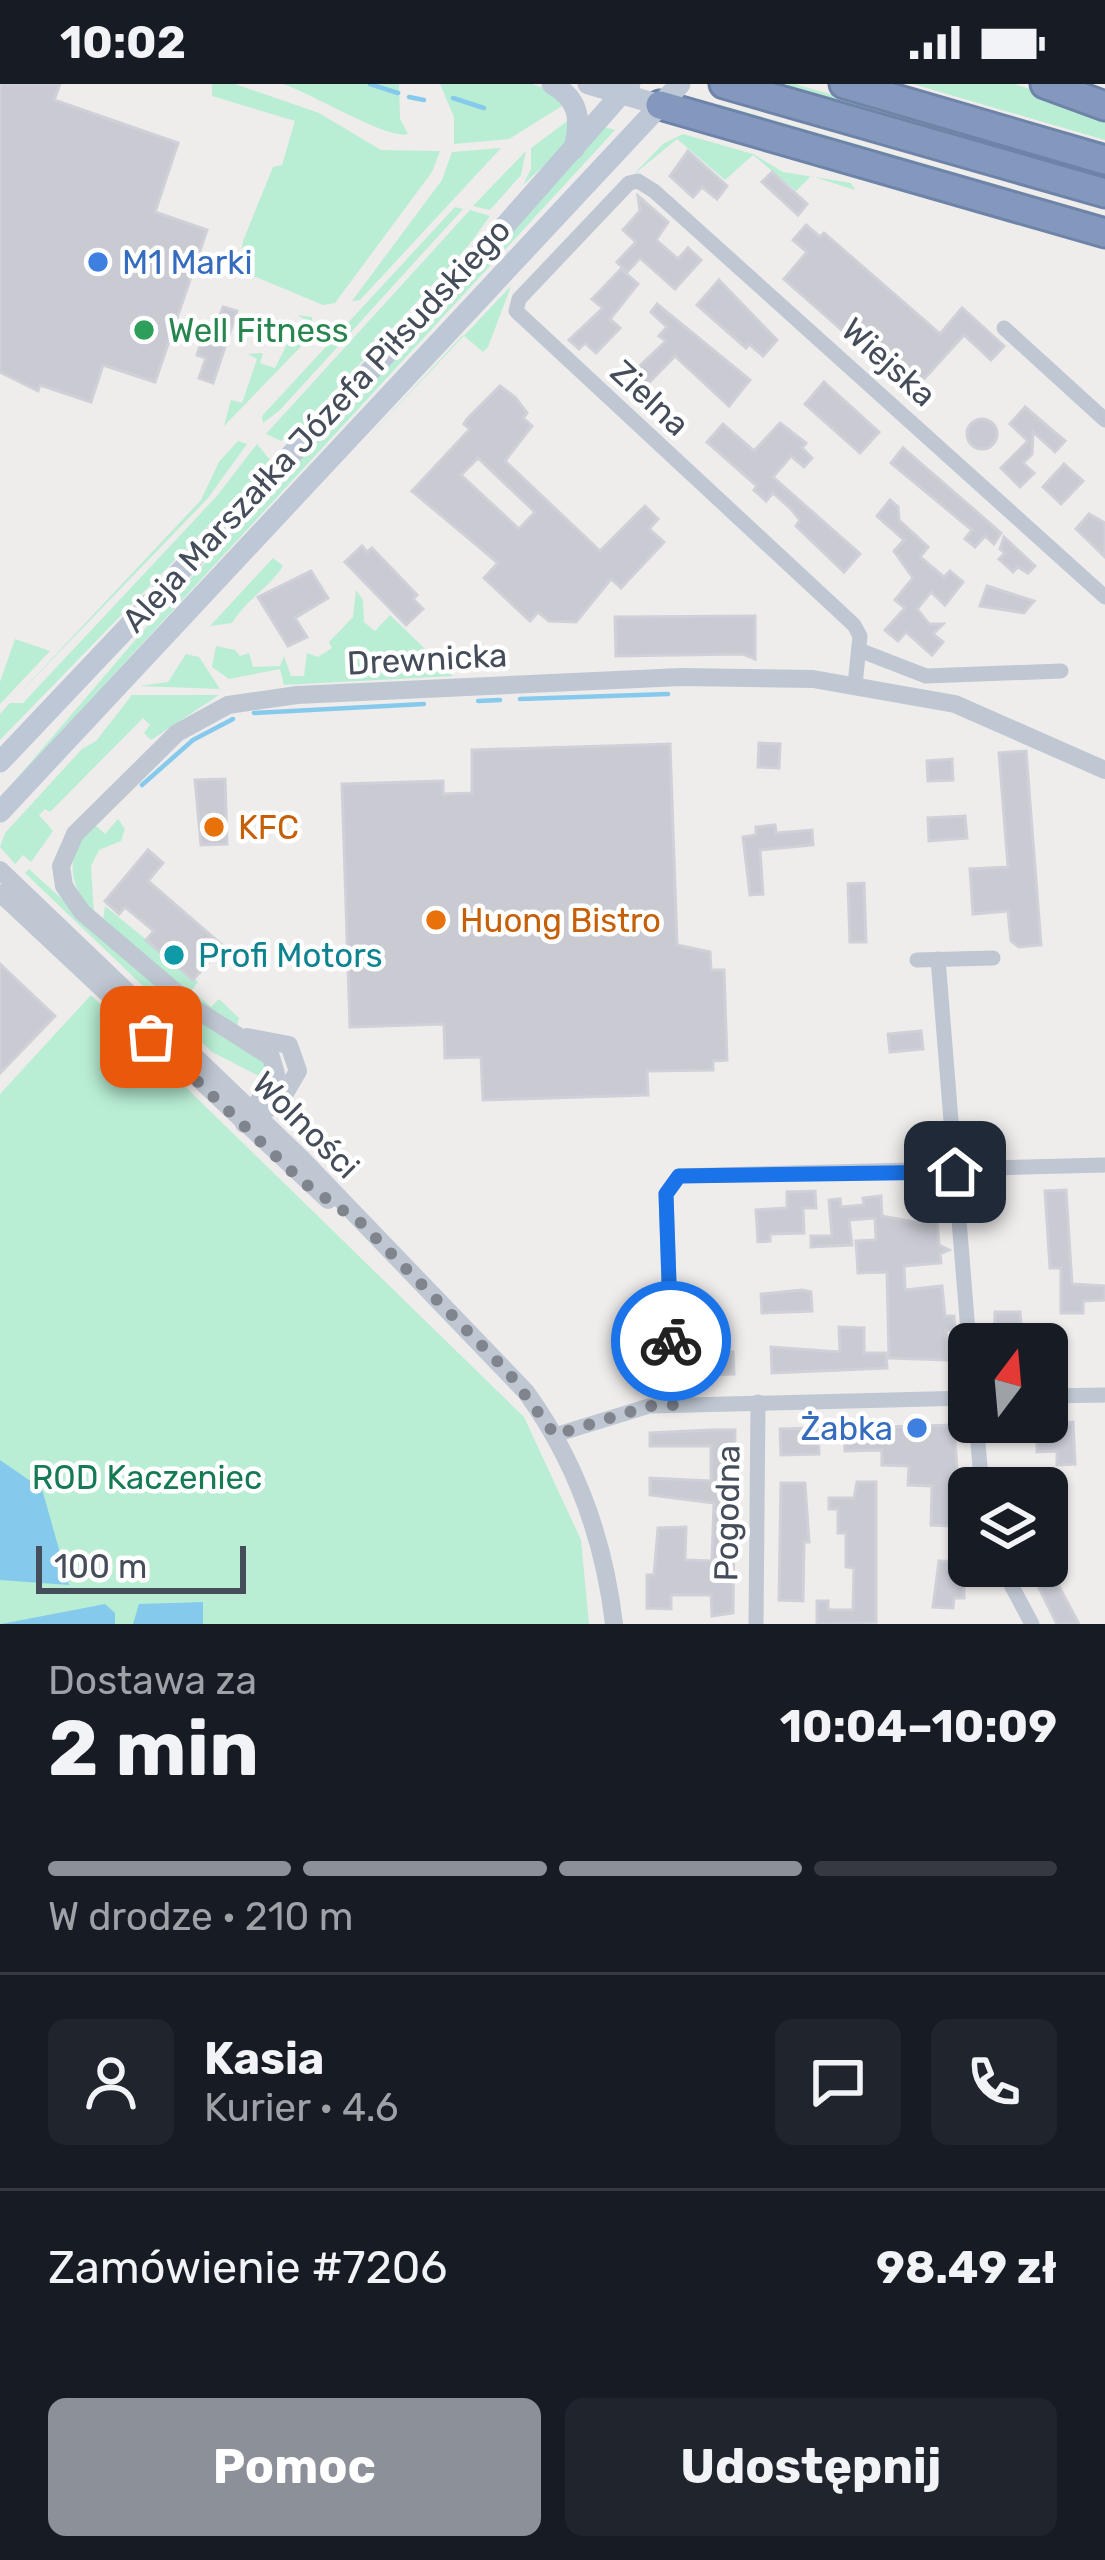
<!DOCTYPE html>
<html lang="pl">
<meta charset="utf-8">
<style>
:root{--surface:#171b24;--page:#20242c;--text:#f1f3f6;--muted:#9ea1a6;--line:#363941;--accent:#8c9099}
body{margin:0;font-family:Rubik,sans-serif;background:var(--page);color:var(--text);height:100vh;display:flex;flex-direction:column;font-size:45px;white-space:nowrap}
*{box-sizing:border-box;margin:0}
p{font-size:39px;color:var(--muted)}
.icon{flex:none;width:66px;height:66px;fill:none;stroke:currentColor;stroke-width:2;stroke-linecap:round;stroke-linejoin:round}
.map{position:relative;height:1540px;overflow:hidden}
.drawer{display:flex;flex-direction:column;background:var(--surface);flex:1}
.drawer>*{flex:none}
.needle{width:78px;rotate:16deg}
.fabs{position:absolute;left:948px;top:1239px;display:grid;gap:24px}
.fabs a{display:grid;place-items:center;width:120px;height:120px;border-radius:18px;background:var(--surface);box-shadow:0 3px 9px #0004;font-size:60px}
.scale{position:absolute;left:36px;bottom:30px;width:210px;box-sizing:border-box;padding-left:12px;border:6px solid #454d5a;border-top:0;font-size:33px;line-height:42px;white-space:nowrap;color:#454d5a;-webkit-text-stroke:9px #fff;paint-order:stroke}
.pin{position:absolute;display:grid;place-items:center;width:102px;height:102px;color:#fff;margin:-51px;border-radius:24px;box-shadow:0 6px 18px #0006}
.courier{position:absolute;display:grid;place-items:center;width:120px;height:120px;margin:-60px;border:9px solid #1a73e8;border-radius:50%;background:#fff;color:#222;box-shadow:0 3px 15px #0007}
.summary em{font-style:normal;font-weight:700}
.summary div{display:flex;flex-direction:column-reverse}
.summary{display:flex;align-items:center;justify-content:space-between;height:204px;padding:0 48px}
h1{font-size:78px;font-weight:700;line-height:90px}
.bar{display:grid;grid-template-columns:repeat(4,1fr);gap:18px 12px;align-content:center;height:144px;padding:0 48px}
.bar i{height:15px;border-radius:9px;background:var(--line)}
.bar .on{background:var(--accent)}
.bar p{grid-column:span 4}
.line{display:flex;align-items:center;gap:30px;padding:0 48px;border-top:3px solid var(--line)}
.line div{flex:1}
.round{display:grid;place-items:center;flex:none;width:126px;height:126px;border-radius:18px;background:var(--page)}
.primary-button{display:flex;gap:24px;margin-top:auto;padding:24px 48px}
.primary-button a{flex:1;height:138px;border-radius:18px;background:var(--accent);color:#fff;font-size:48px;font-weight:700;line-height:138px;text-align:center}
.primary-button a+a{background:var(--page);color:var(--text)}
.status{display:flex;justify-content:space-between;align-items:center;height:84px;padding:0 60px;background:var(--surface);direction:ltr}
.status svg{height:33px;fill:currentColor}
.map>svg:first-child{display:block}
</style>
<div class="status"><b>10:02</b><svg viewBox="0 0 49 12"><path d="M0 12V9h3v3zM5 12V6h3v6zM10 12V3h3v9zM15 12V0h3v12zM26 1h20v11H26zM47 4h2v5h-2z"/></svg></div>
<div class="map">
<svg width="1105" height="1540" viewBox="0 0 1105 1540">
<rect width="100%" height="100%" fill="#efecec"/>
<g fill="#b9eed4">
<polygon points="212,0 235,0 319,29 381,66 440,67 432,88 335,219 323,221 239,186 243,157 273,83 282,81 295,37 212,12"/>
<path d="M283 0H399L400 35 408 50C388 56 313 10 283 0Z"/>
<polygon points="440,0 532,0 554,7 562,22 509,55 454,60 454,33"/>
<polygon points="788,0 795,0 1054,75 1052,82 786,4"/>
<polygon points="913,0 1015,0 1105,31 1105,56"/>
<polygon points="718,20 1105,132 1105,139 712,27"/>
<polygon points="573,33 564,63 523,101 531,85 531,64"/>
<polygon points="604,43 615,46 0,714 149,540"/>
<polygon points="683,50 753,70 783,88 851,99 855,106 811,92 796,107 753,71 725,96 677,55 632,92 663,60"/>
<polygon points="501,64 360,216 352,217 442,96 452,68"/>
<polygon points="526,67 521,91 490,126 473,122"/>
<polygon points="455,123 463,125 280,326 263,339 262,332"/>
<polygon points="470,126 490,132 468,162 297,348 281,357 266,350"/>
<polygon points="511,202 488,263 483,268 463,251 358,364"/>
<polygon points="297,231 312,233 314,249 224,342 231,316 242,319 257,275 248,270 263,269 260,279 275,284 288,258 298,260 306,236"/>
<polygon points="238,357 247,360 208,414 15,614 201,416 219,378"/>
<polygon points="257,360 271,377 0,656 0,630 10,619 23,619 216,413"/>
<path d="M273 474 283 482C268 505 246 516 232 539L210 542Z"/>
<polygon points="356,506 363,516 364,538 375,547 390,531 453,592 284,601 280,585 229,595 212,583 216,562 235,566 240,572 249,569 253,583 280,582 284,572 291,592 304,592 307,569 318,573 332,564 329,558 353,533"/>
<polygon points="15,555 50,567 0,620 0,598"/>
<polygon points="186,570 199,573 220,605 140,602 168,598"/>
<polygon points="132,611 219,611 151,656 144,649 150,641 143,634 50,728 45,725 39,731 53,747 31,778 23,771 15,780 0,763 5,749 82,665 96,657"/>
<path d="M118 735 125 745 121 757 99 766 91 782 94 830C67 798 64 771 94 740L105 750Z"/>
<polygon points="29,785 175,918 267,978 267,996 212,968 25,789"/>
<polygon points="105,822 198,898 192,906 211,923 219,915 239,934 237,942 202,923 103,837"/>
<polygon points="91,911 524,1333 581,1456 589,1540 0,1540 0,1010"/>
</g>
<g fill="#85caec">
<polygon points="0,1376 42,1405 69,1501 0,1496"/>
<polygon points="203,1518 203,1540 133,1540 139,1520"/>
<polygon points="105,1520 115,1529 115,1540 1,1540"/>
</g>
<g fill="none" stroke-linecap="round" stroke-linejoin="round">
<g stroke="#85caec" stroke-width="4.5">
<polyline points="370,0 398,9"/>
<polyline points="409,13 424,16"/>
<polyline points="453,14 484,24"/>
<polyline points="520,615 668,610"/>
<polyline points="478,617 500,616"/>
<polyline points="254,629 424,620"/>
<polyline points="142,701 193,656 233,635"/>
</g>
</g>
<g fill="#c9cad2" stroke="#d0d1d8" stroke-width="3" fill-rule="evenodd">
<polygon points="0,0 60,0 54,16 178,59 155,128 207,146 155,298 103,281 91,318 40,301 38,307 0,288"/>
<polygon points="688,67 727,102 717,115 702,103 693,113 670,92"/>
<polygon points="772,88 807,120 798,131 762,98"/>
<polygon points="638,112 668,138 656,156 678,175 688,164 701,176 675,205 640,174 627,188 617,178 636,158 623,146 640,127"/>
<polygon points="806,141 820,153 824,149 940,250 962,224 1004,262 991,276 964,251 912,308 784,195 807,168 793,156"/>
<polygon points="621,185 638,200 610,235 620,244 596,269 585,259 579,265 569,256 603,224 592,215"/>
<polygon points="719,196 777,256 763,272 749,260 746,264 697,221"/>
<polygon points="657,220 750,296 729,322 675,272 644,304 630,291 666,257 659,252 667,243 651,228"/>
<polygon points="223,223 237,227 213,299 199,294 206,274 197,271 207,240 216,243"/>
<polygon points="824,298 879,348 860,369 805,320"/>
<path d="M500 302 515 313 527 329 523 334 532 342 505 377 600 467 645 422 658 435 649 445 664 458 621 504 611 495 576 538 549 537 538 528 530 537 484 494 498 479 412 407 470 345 464 340 467 335ZM478 374 535 428 519 445 461 391Z"/>
<polygon points="1025,323 1065,357 1055,368 1033,348 1032,370 1023,379 1034,389 1020,403 1001,384 1028,357 1010,340"/>
<circle cx="982" cy="350" r="15"/>
<polygon points="780,339 806,359 802,364 812,374 804,383 791,372 773,393 860,470 844,488 796,442 800,436 791,425 773,409 766,417 754,406 757,402 707,358 723,340 754,367"/>
<polygon points="903,364 1001,449 994,460 985,452 975,463 965,455 972,446 891,379"/>
<polygon points="1064,380 1083,397 1061,420 1043,403"/>
<polygon points="890,416 898,423 899,436 928,463 920,473 944,493 950,487 963,498 945,521 931,508 917,525 929,540 943,540 933,550 943,558 932,571 906,548 898,557 885,546 905,524 895,516 913,494 894,467 904,456 877,432"/>
<polygon points="1089,430 1105,439 1105,473 1076,445"/>
<polygon points="1004,453 1035,482 1028,489 1018,483 1013,488 999,475 1005,469 1000,465"/>
<polygon points="362,462 367,468 372,464 417,511 413,515 423,525 406,541 345,478"/>
<polygon points="311,487 328,514 295,534 307,553 288,562 258,513"/>
<polygon points="987,502 1034,517 1024,529 980,522"/>
<polygon points="755,532 755,575 743,570 616,572 615,533"/>
<polygon points="759,659 780,660 779,684 758,683"/>
<polygon points="670,660 677,861 710,868 711,886 724,886 727,976 713,977 713,986 647,987 648,1011 483,1016 481,973 445,974 444,940 350,943 342,700 443,697 443,710 472,709 472,666"/>
<polygon points="1026,667 1041,861 1019,863 1011,857 1008,827 973,830 970,785 1008,783 999,669"/>
<polygon points="952,675 953,696 928,697 927,677"/>
<polygon points="225,695 227,760 201,761 195,696"/>
<polygon points="965,732 967,754 929,757 928,734"/>
<polygon points="775,741 776,749 812,746 813,761 760,766 763,810 750,811 743,753 756,751 756,743"/>
<polygon points="148,766 163,779 148,797 223,862 193,896 146,856 154,847 125,823 119,830 105,817"/>
<polygon points="864,799 866,858 850,858 848,800"/>
<polygon points="0,880 55,932 0,989"/>
<polygon points="921,947 923,965 890,968 888,950"/>
<polygon points="1066,1106 1072,1200 1105,1202 1105,1216 1083,1217 1083,1229 1061,1229 1061,1184 1050,1184 1045,1107"/>
<polygon points="815,1107 816,1124 803,1124 804,1149 770,1150 770,1157 758,1158 756,1126 787,1124 787,1108"/>
<polygon points="881,1112 882,1132 919,1139 917,1114 935,1113 939,1161 949,1166 940,1170 941,1179 904,1182 905,1206 942,1202 945,1232 954,1232 955,1246 946,1246 947,1276 889,1274 887,1188 858,1189 856,1157 876,1156 875,1134 849,1136 852,1161 811,1163 811,1152 832,1152 829,1116 840,1115 841,1123 864,1121 863,1114"/>
<polygon points="802,1206 811,1208 812,1227 762,1229 761,1210"/>
<polygon points="995,1228 1020,1228 1023,1260 994,1260"/>
<polygon points="839,1243 864,1244 864,1269 886,1269 887,1284 772,1289 771,1263 840,1268"/>
<polygon points="711,1268 733,1268 734,1290 712,1291"/>
<polygon points="1073,1338 1075,1380 1057,1381 1057,1367 1037,1368 1037,1350 1061,1349 1061,1339"/>
<polygon points="954,1341 960,1431 948,1442 931,1441 932,1402 908,1401 909,1382 882,1381 882,1366 845,1367 844,1344"/>
<polygon points="818,1344 819,1370 781,1371 780,1345"/>
<polygon points="711,1346 735,1346 733,1529 712,1532 711,1511 671,1511 671,1525 647,1524 647,1491 654,1491 658,1444 686,1443 685,1476 712,1477 713,1445 714,1419 650,1411 650,1394 711,1397 711,1362 650,1362 650,1349"/>
<polygon points="857,1398 876,1398 876,1538 817,1540 817,1517 828,1517 828,1526 853,1526 854,1484 846,1483 846,1449 838,1449 838,1425 829,1425 829,1414 854,1414"/>
<polygon points="781,1399 805,1399 809,1458 804,1458 803,1517 779,1516"/>
<polygon points="939,1477 964,1478 964,1514 954,1514 953,1524 933,1523"/>
<polygon points="1047,1479 1066,1516 1079,1540 1057,1540 1031,1488"/>
</g>
<g fill="none" stroke-linecap="round" stroke-linejoin="round">
<defs>
<g id="motorway">
<polyline points="724,0 1105,109"/>
<polyline points="844,0 1105,76"/>
<polyline points="1045,0 1105,22"/>
<polyline points="660,21 1105,149"/>
</g>
</defs>
<use href="#motorway" stroke="#6e83a8" stroke-width="33"/>
<g stroke="#bfc7d2" stroke-width="15">
<polyline points="1004,244 1105,336"/>
<polyline points="859,566 926,592 1061,587"/>
<polyline points="855,601 860,552 854,541 516,227 519,215 629,99 638,97 654,107 1105,513"/>
<polyline points="938,875 969,1260"/>
<polyline points="917,876 993,874"/>
<polyline points="1047,1312 1105,1311"/>
<polyline points="673,1321 666,1110 679,1092 1105,1081"/>
<polyline points="976,1338 982,1404"/>
<polyline points="555,1351 649,1322 969,1314"/>
<polyline points="1001,1482 1032,1540"/>
<polyline points="756,1540 758,1318"/>
</g>
<g stroke="#bfc7d2" stroke-width="18">
<path d="M0 786 302 1075 526 1308C576 1377 604 1455 614 1540"/>
<polyline points="0,809 328,1116"/>
<polyline points="247,953 289,961 298,987 281,1016 248,1039"/>
<polyline points="244,1040 276,990 271,973 197,926 82,828 64,802 61,782 75,750 177,649 228,621 297,611 681,593 813,595 955,620 1105,686"/>
</g>
<g stroke="#bec7d6" stroke-width="21">
<path d="M552 0C580 16 581 35 574 65"/>
<polyline points="588,0 660,21"/>
<polyline points="0,678 463,189 630,0"/>
<polyline points="0,728 680,0"/>
</g>
<use href="#motorway" stroke="#8398bc" stroke-width="27"/>
</g>
<g fill="none" stroke-linecap="round" stroke-linejoin="round">
<polyline stroke="#80858d" stroke-width="12" stroke-dasharray="0 21.6" points="151,953 304,1099 361,1139 508,1288 555,1351 649,1322 673,1321 671,1257"/>
<polyline stroke="#1a73e8" stroke-width="15" points="671,1257 666,1110 679,1092 955,1088"/>
</g>
<g fill="#3f7fe0" stroke="#fff" stroke-width="4.5">
<circle cx="98" cy="178" r="12"/>
<circle cx="917" cy="1344" r="12"/>
</g>
<circle fill="#2e9e5b" stroke="#fff" stroke-width="4.5" cx="144" cy="246" r="12"/>
<g fill="#e8710a" stroke="#fff" stroke-width="4.5">
<circle cx="214" cy="743" r="12"/>
<circle cx="436" cy="836" r="12"/>
</g>
<circle fill="#0f9aa8" stroke="#fff" stroke-width="4.5" cx="174" cy="871" r="12"/>
<g text-anchor="middle" dominant-baseline="central" stroke-width="9" stroke-linejoin="round" paint-order="stroke">
<g font-size="33" fill="#366cbe" stroke="#fff" text-anchor="start">
<text x="122" y="178">M1 Marki</text>
<text x="893" y="1344" text-anchor="end">Żabka</text>
</g>
<g font-size="33" fill="#27864d" stroke="#fff" text-anchor="start">
<text x="168" y="246">Well Fitness</text>
</g>
<g font-size="33" fill="#454d5a" stroke="#fff">
<text transform="translate(889 278) rotate(42)">Wiejska</text>
<text transform="translate(650 314) rotate(43)">Zielna</text>
<text transform="translate(316 341) rotate(-47)">Aleja Marszałka Józefa Piłsudskiego</text>
<text transform="translate(427 575) rotate(-3)">Drewnicka</text>
<text transform="translate(306 1041) rotate(45)">Wolności</text>
<text transform="translate(727 1429) rotate(-89)">Pogodna</text>
</g>
<g font-size="33" fill="#c56008" stroke="#fff" text-anchor="start">
<text x="238" y="743">KFC</text>
<text x="460" y="836">Huong Bistro</text>
</g>
<g font-size="33" fill="#0d838f" stroke="#fff" text-anchor="start">
<text x="198" y="871">Profi Motors</text>
</g>
<g font-size="33" fill="#167b54" stroke="#fff">
<text x="147" y="1393">ROD Kaczeniec</text>
</g>
</g>
</svg>
<div class="fabs">
<a><svg class="needle" viewBox="-14 -14 28 28"><path d="M0-13l5 13h-10z" fill="#e53935"/><path d="M0 13l5-13h-10z" fill="#9ea1a6"/></svg></a>
<a><svg class="icon" aria-label="layers" viewBox="0 0 24 24"><path d="M12 4l9 5-9 5-9-5zM3 14l9 5 9-5"/></svg></a>
</div>
<div class="scale">100 m</div>
<div class="pin" style="left:151px;top:953px;background:#ea580c"><svg class="icon" aria-label="bag" viewBox="0 0 24 24"><path d="M5 8h14l-1 12H6zM9 8a3 3 0 0 1 6 0"/></svg></div>
<div class="pin" style="left:955px;top:1088px;background:#1f2937"><svg class="icon" aria-label="home" viewBox="0 0 24 24"><path d="M3 11l9-7 9 7M6 9v11h12V9"/></svg></div>
<div class="courier" style="left:671px;top:1257px"><svg class="icon" aria-label="bike" viewBox="0 0 24 24"><circle cx="6" cy="16" r="4"/><circle cx="18" cy="16" r="4"/><path d="M6 16l4-8h5l3 8M10 8l3 8H6M13 5h3"/></svg></div>
</div>
<section class="drawer">
<div class="summary"><div><h1>2 min</h1><p>Dostawa za</p></div><em>10:04–10:09</em></div>
<div class="bar"><i class="on"></i><i class="on"></i><i class="on"></i><i></i><p>W drodze · 210 m</p></div>
<div class="line" style="height:216px"><a class="round"><svg class="icon" aria-label="person" viewBox="0 0 24 24"><circle cx="12" cy="8" r="4"/><path d="M4 21q1-7 8-7t8 7"/></svg></a><div><b>Kasia</b><p>Kurier · 4.6</p></div><a class="round"><svg class="icon" aria-label="chat" viewBox="0 0 24 24"><path d="M4 5h16v11H9l-5 4z"/></svg></a><a class="round"><svg class="icon" aria-label="phone" viewBox="0 0 24 24"><path d="M5 4h4l2 5-3 2q2 4 5 5l2-3 5 2v4C11 20 4 13 5 4z"/></svg></a></div>
<div class="line" style="height:156px"><div>Zamówienie #7206</div><b>98.49 zł</b></div>
<div class="primary-button"><a>Pomoc</a><a>Udostępnij</a></div>
</section>
